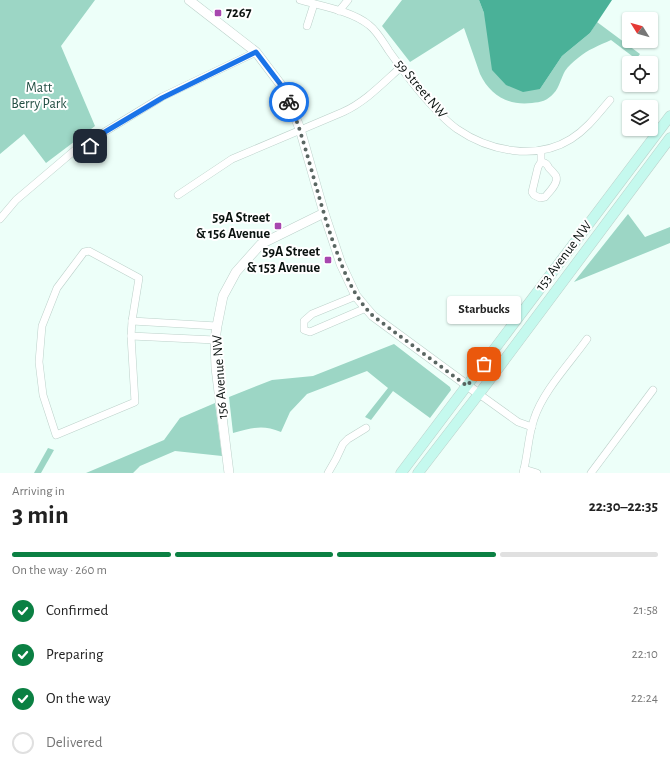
<!DOCTYPE html>
<meta charset="utf-8">
<style>
:root{--surface:#fff;--page:#f2f2f2;--text:#222;--muted:#767676;--line:#e0e0e0;--accent:#0b8043}
body{margin:0;font-family:"Alegreya Sans",sans-serif;background:var(--page);color:var(--text);height:100vh;display:flex;flex-direction:column;font-size:15px;white-space:nowrap}
*{box-sizing:border-box;margin:0}
p{font-size:13px;color:var(--muted)}
.icon{flex:none;width:22px;height:22px;fill:none;stroke:currentColor;stroke-width:2;stroke-linecap:round;stroke-linejoin:round}
.map{position:relative;height:473px;overflow:hidden}
.details{display:flex;flex-direction:column;background:var(--surface);flex:1}
.details>*{flex:none}
.needle{width:26px;rotate:307deg}
.controls{position:absolute;left:622px;top:12px;display:grid;gap:8px}
.controls a{display:grid;place-items:center;width:36px;height:36px;border-radius:4px;background:var(--surface);box-shadow:0 1px 3px #0004;font-size:20px}
.pin{position:absolute;display:grid;place-items:center;width:34px;height:34px;color:#fff;margin:-17px;border-radius:8px;box-shadow:0 2px 6px #0006}
.courier{position:absolute;display:grid;place-items:center;width:40px;height:40px;margin:-20px;border:3px solid #1a73e8;border-radius:50%;background:#fff;color:#222;box-shadow:0 1px 5px #0007}
.bubble{position:absolute;height:28px;border-radius:4px;background:var(--surface);box-shadow:0 1px 3px #0004;font-size:13px;font-weight:700;line-height:28px;text-align:center}
.headline em{font-style:normal;font-weight:700}
.headline div{display:flex;flex-direction:column-reverse}
.headline{display:flex;align-items:center;justify-content:space-between;height:68px;padding:0 12px}
h1{font-size:26px;font-weight:700;line-height:30px}
.bar{display:grid;grid-template-columns:repeat(4,1fr);gap:6px 4px;align-content:center;height:48px;padding:0 12px}
.bar i{height:5px;border-radius:3px;background:var(--line)}
.bar .selected{background:var(--accent)}
.bar p{grid-column:span 4}
ol{padding:0 12px;list-style:none}
li{display:flex;align-items:center;gap:12px;height:44px}
li p{margin-inline-start:auto}
li .icon{padding:4px;border-radius:50%;background:var(--accent);color:#fff;stroke-width:4}
li:last-child{color:var(--muted)}
li i{width:22px;height:22px;border:2px solid var(--line);border-radius:50%}
.map>svg:first-child{display:block}
</style>
<div class="map">
<svg width="670" height="473" viewBox="0 0 670 473">
<rect width="100%" height="100%" fill="#edfff9"/>
<g fill="#9cd6c5">
<polygon points="0,0 95,0 61,46 95,126 46,163 24,134 0,154"/>
<path d="M402 0H479L484 13 540 89 562 56 590 33 597 22 640 54 636 59 611 40C600 45 587 50 578 58 573 62 568 66 565 71 561 78 559 88 554 93 547 101 541 102 532 103 508 106 490 95 480 74L464 28 410 62 382 26Z"/>
<polygon points="628,214 645,237 670,227 670,243 574,282"/>
<path d="M394 344 450 387 451 390 430 418 393 391 371 420 365 417 388 388 367 371 307 394 290 412 281 432C262 424 252 428 233 433L229 397 272 380 313 376Z"/>
<polygon points="215,403 222,456 175,451 140,466 133,473 86,473 164,440 180,418"/>
<polygon points="48,448 54,450 41,473 34,473"/>
</g>
<polygon fill="#4ab198" points="479,0 612,0 590,33 562,56 540,89 523,92 506,85 492,70 484,13"/>
<g fill="none" stroke-linecap="round" stroke-linejoin="round">
<defs>
<g id="minor">
<path d="M300 0C321 6 352 11 369 25 377 31 383 42 389 51 399 65 409 79 420 92 431 105 443 119 457 129 489 151 536 161 571 139 587 129 598 114 610 100"/>
<polyline points="339,11 348,0"/>
<polyline points="307,26 314,4"/>
<polyline points="88,142 97,155"/>
<path d="M541 151V162L538 167 532 192 534 195 540 198 545 197C549 192 559 183 556 176 554 173 551 170 549 168 547 164 546 163 541 162"/>
<path d="M178 195 232 159 343 112C365 102 382 84 401 67"/>
<polyline points="0,219 16,200 75,150 162,97 256,52"/>
<polygon points="89,251 139,278 132,321 131,336 135,402 56,435 43,395 39,362 42,326 57,288 84,252"/>
<polyline points="356,296 312,314 304,321 304,330 310,332 366,308"/>
<polyline points="132,321 217,326"/>
<polyline points="131,336 215,340"/>
<polyline points="479,394 518,422 532,427"/>
<polyline points="524,469 537,473"/>
<polyline points="328,473 336,459 343,444 348,439 366,428"/>
<path d="M523 473C528 455 528 436 534 419 543 391 570 363 587 339"/>
<polyline points="591,473 653,390"/>
</g>
<g id="tertiary">
<polyline points="189,0 256,52 284,89 300,129 324,213 341,264 356,296 366,308 373,316 479,394"/>
<polyline points="229,473 216,368 215,340 217,326 223,296 236,272 261,244 324,213"/>
</g>
<g id="secondary">
<polyline points="401,473 670,116"/>
<polyline points="418,473 485,386 670,138"/>
</g>
</defs>
<use href="#minor" stroke="#bcd1ca" stroke-width="8"/>
<use href="#tertiary" stroke="#bcd1ca" stroke-width="10"/>
<use href="#secondary" stroke="#bcd1ca" stroke-width="11"/>
<use href="#minor" stroke="#fff" stroke-width="7"/>
<use href="#tertiary" stroke="#fff" stroke-width="9"/>
<use href="#secondary" stroke="#c5f9ee" stroke-width="10"/>
</g>
<g fill="none" stroke-linecap="round" stroke-linejoin="round">
<path stroke="#5a6662" stroke-width="4" stroke-dasharray="0 7.2" d="M289 102C293 112 297 121 300 131 311 166 320 203 332 239 342 266 351 294 373 316L467 386 484 364"/>
<polyline stroke="#1a73e8" stroke-width="5" points="90,146 88,142 162,98 256,52 284,89 289,102"/>
</g>
<g fill="#a747af" stroke="#fff" stroke-width="1.5">
<rect x="214" y="9" width="8" height="8" rx="2"/>
<rect x="274" y="222" width="8" height="8" rx="2"/>
<rect x="324" y="256" width="8" height="8" rx="2"/>
</g>
<g text-anchor="middle" dominant-baseline="central" stroke-width="4" stroke-linejoin="round" paint-order="stroke">
<g font-size="14" font-weight="bold" fill="#0b1310" stroke="#fff" text-anchor="end">
<text x="226" y="13" text-anchor="start">7267</text>
<text x="270" y="218">59A Street<tspan x="270" dy="16">&amp; 156 Avenue</tspan></text>
<text x="320" y="252">59A Street<tspan x="320" dy="16">&amp; 153 Avenue</tspan></text>
</g>
<g font-size="14" fill="#234f44" stroke="#fff">
<text x="39" y="88">Matt<tspan x="39" dy="16">Berry Park</tspan></text>
</g>
<g font-size="14" fill="#0b1310" stroke="#fff">
<text transform="translate(421 89) rotate(50)">59 Street NW</text>
<text transform="translate(564 256) rotate(-53)">153 Avenue NW</text>
<text transform="translate(220 377) rotate(-94)">156 Avenue NW</text>
</g>
</g>
</svg>
<div class="controls">
<a><svg class="needle" viewBox="-14 -14 28 28"><path d="M0-13l5 13h-10z" fill="#e53935"/><path d="M0 13l5-13h-10z" fill="#767676"/></svg></a>
<a><svg class="icon" aria-label="locate" viewBox="0 0 24 24"><circle cx="12" cy="12" r="6"/><path d="M12 2v4M12 18v4M2 12h4M18 12h4"/></svg></a>
<a><svg class="icon" aria-label="layers" viewBox="0 0 24 24"><path d="M12 4l9 5-9 5-9-5zM3 14l9 5 9-5"/></svg></a>
</div>
<div class="pin" style="left:484px;top:364px;background:#ea580c"><svg class="icon" aria-label="bag" viewBox="0 0 24 24"><path d="M5 8h14l-1 12H6zM9 8a3 3 0 0 1 6 0"/></svg></div>
<div class="pin" style="left:90px;top:146px;background:#1f2937"><svg class="icon" aria-label="home" viewBox="0 0 24 24"><path d="M3 11l9-7 9 7M6 9v11h12V9"/></svg></div>
<div class="courier" style="left:289px;top:102px"><svg class="icon" aria-label="bike" viewBox="0 0 24 24"><circle cx="6" cy="16" r="4"/><circle cx="18" cy="16" r="4"/><path d="M6 16l4-8h5l3 8M10 8l3 8H6M13 5h3"/></svg></div>
<div class="bubble" style="left:447px;top:296px;width:74px">Starbucks</div>
</div>
<section class="details">
<div class="headline"><div><h1>3 min</h1><p>Arriving in</p></div><em>22:30–22:35</em></div>
<div class="bar"><i class="selected"></i><i class="selected"></i><i class="selected"></i><i></i><p>On the way · 260 m</p></div>
<ol>
<li><svg class="icon" aria-label="check" viewBox="0 0 24 24"><path d="M5 12l5 5 9-10"/></svg>Confirmed<p>21:58</p></li>
<li><svg class="icon" aria-label="check" viewBox="0 0 24 24"><path d="M5 12l5 5 9-10"/></svg>Preparing<p>22:10</p></li>
<li><svg class="icon" aria-label="check" viewBox="0 0 24 24"><path d="M5 12l5 5 9-10"/></svg>On the way<p>22:24</p></li>
<li><i></i>Delivered</li>
</ol>
</section>
